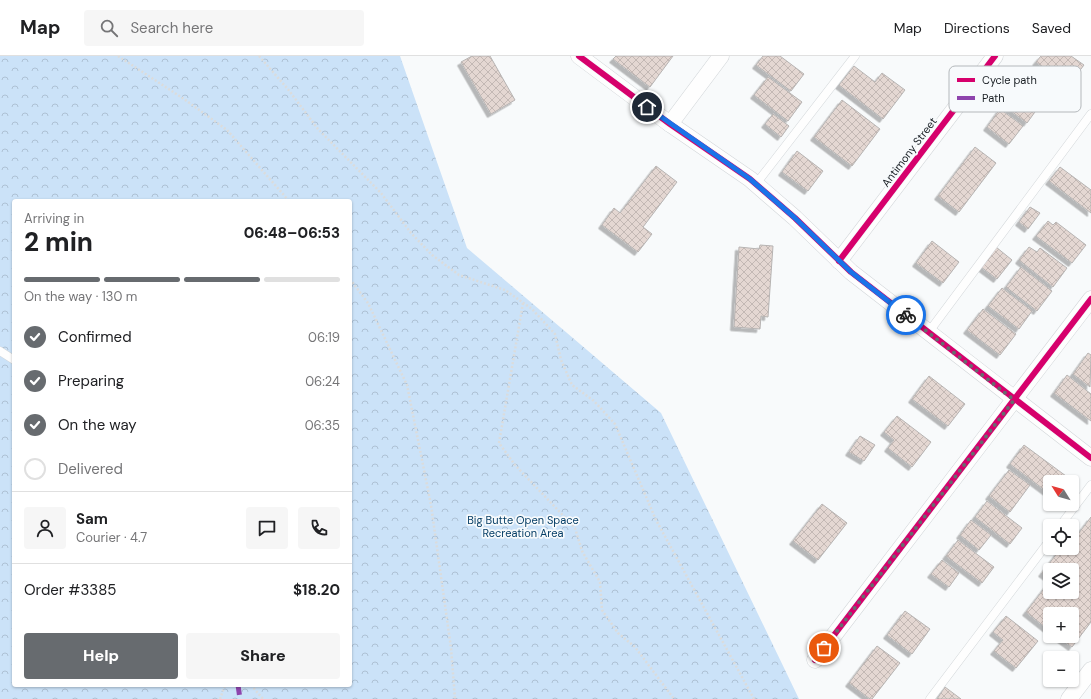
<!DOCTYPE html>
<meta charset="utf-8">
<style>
:root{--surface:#fff;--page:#f6f6f6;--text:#202124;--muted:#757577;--line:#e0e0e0;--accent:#676b6f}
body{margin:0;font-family:"DM Sans",sans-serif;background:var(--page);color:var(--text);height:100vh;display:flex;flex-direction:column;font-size:15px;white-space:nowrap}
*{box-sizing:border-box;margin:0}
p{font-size:13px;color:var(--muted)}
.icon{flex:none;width:22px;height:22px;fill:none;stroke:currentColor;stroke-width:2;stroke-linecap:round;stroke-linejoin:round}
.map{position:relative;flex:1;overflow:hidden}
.sheet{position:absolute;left:12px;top:143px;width:340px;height:488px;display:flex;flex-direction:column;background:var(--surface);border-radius:4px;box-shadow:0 1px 3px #0004}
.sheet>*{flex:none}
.needle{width:26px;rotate:307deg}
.tools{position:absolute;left:1043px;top:419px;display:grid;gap:8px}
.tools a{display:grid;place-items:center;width:36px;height:36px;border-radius:4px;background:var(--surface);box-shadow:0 1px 3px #0004;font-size:20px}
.pin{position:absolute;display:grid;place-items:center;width:34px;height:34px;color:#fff;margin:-17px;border:2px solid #fff;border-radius:50%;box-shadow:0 1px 4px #0007}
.courier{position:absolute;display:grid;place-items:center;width:40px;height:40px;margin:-20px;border:3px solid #1a73e8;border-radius:50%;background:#fff;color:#222;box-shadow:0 1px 5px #0007}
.head em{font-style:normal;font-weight:800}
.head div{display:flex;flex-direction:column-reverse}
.head{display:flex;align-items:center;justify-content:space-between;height:68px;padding:0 12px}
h1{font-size:26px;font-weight:800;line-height:30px}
.bar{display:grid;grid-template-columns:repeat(4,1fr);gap:6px 4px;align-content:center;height:48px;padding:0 12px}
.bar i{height:5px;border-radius:3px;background:var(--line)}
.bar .active{background:var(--accent)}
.bar p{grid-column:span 4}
.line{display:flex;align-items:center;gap:10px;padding:0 12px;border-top:1px solid var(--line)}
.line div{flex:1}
.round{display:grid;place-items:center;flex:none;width:42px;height:42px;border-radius:4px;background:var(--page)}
ol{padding:0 12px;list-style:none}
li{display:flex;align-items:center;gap:12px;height:44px}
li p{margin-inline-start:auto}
li .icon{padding:4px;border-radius:50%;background:var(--accent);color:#fff;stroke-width:4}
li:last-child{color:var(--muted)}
li i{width:22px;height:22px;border:2px solid var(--line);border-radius:50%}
.cta{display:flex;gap:8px;margin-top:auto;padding:8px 12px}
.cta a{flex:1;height:46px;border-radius:4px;background:var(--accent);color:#fff;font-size:16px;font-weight:800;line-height:46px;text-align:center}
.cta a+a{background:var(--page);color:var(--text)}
header{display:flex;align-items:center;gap:24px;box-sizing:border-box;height:56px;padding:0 20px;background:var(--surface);border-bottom:1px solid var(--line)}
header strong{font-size:19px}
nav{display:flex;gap:22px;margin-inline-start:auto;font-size:14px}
.search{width:280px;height:36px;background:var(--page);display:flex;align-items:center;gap:10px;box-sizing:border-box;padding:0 14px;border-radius:4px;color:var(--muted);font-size:15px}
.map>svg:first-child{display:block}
</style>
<header>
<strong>Map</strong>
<div class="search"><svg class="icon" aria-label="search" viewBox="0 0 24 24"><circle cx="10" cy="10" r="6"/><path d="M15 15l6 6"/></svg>Search here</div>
<nav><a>Map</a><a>Directions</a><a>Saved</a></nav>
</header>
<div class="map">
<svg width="1091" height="643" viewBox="0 0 1091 643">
<defs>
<pattern id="park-crowns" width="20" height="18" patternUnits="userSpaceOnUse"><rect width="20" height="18" fill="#cbe2f8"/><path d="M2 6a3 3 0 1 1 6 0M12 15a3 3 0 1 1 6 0" fill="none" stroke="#aec1d4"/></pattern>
<pattern id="building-cross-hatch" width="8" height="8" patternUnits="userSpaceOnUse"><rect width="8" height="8" fill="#e4d7d2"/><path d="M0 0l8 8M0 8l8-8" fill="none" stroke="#c3b8b4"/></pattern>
<filter id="shadow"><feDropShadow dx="-3.5" dy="3.5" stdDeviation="0" flood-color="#0004"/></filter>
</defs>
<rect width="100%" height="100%" fill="#f8fafb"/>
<path fill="url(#park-crowns)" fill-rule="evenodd" d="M0 0H400L467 192 661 357 799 643H0ZM14 145H350V629H14Z"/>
<g fill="url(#building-cross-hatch)" stroke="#b7b4b3" filter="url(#shadow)">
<polygon points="472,0 490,0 515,44 491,58 461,6"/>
<polygon points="616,0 673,0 650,31 613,3"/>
<polygon points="763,0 780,0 804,18 791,35 756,9"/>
<polygon points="1041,0 1071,0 1084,9 1068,30 1036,6"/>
<polygon points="854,10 875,26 882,17 905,34 883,63 839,29"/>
<polygon points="768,21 802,46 788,65 754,39"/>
<polygon points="1020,35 1040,49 1027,67 1007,52"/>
<polygon points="842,44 880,73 852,110 814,81"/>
<polygon points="1000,53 1023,70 1009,88 987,71"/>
<polygon points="773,58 789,70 781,81 765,68"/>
<polygon points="975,91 996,107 959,156 938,140"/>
<polygon points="797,95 823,115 808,135 782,116"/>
<polygon points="656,110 677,126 643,171 652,178 638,196 602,169 614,152 620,157"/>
<polygon points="1060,111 1091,134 1091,157 1049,125"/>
<polygon points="1030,151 1040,157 1028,173 1019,166"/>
<polygon points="1048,165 1053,169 1056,166 1086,189 1072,207 1036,180"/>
<polygon points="932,185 959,206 943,227 916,207"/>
<polygon points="760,189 773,190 768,261 761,260 760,273 734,271 739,191 759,193"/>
<polygon points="996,191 1012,204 997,223 981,211"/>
<polygon points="1029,191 1037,196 1040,192 1067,212 1053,231 1019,204"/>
<polygon points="1021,211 1052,235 1037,255 1006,231"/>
<polygon points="1002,232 1032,255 1019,273 988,250"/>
<polygon points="983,253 1016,278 1000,299 967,274"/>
<polygon points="1088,297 1091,299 1090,331 1073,318"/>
<polygon points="1067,319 1091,338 1091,365 1054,337"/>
<polygon points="929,320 965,348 948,370 912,343"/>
<polygon points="897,360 931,386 912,411 888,392 894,384 884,376"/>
<polygon points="860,380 875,389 864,405 849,396"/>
<polygon points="1024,389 1066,420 1062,426 1050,426 1050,438 1010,408"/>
<polygon points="1009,414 1030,429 1010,456 989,440"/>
<polygon points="987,445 1022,472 1010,488 975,461"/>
<polygon points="822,448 847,467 818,504 793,485"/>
<polygon points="1091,461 1091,566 1072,591 1057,580 1072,580 1072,558 1050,558 1050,575 1026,556 1050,525 1050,536 1072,536 1072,514 1050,514 1050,523 1042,517 1061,492 1072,492 1072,486"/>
<polygon points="971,464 991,479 979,494 960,479"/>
<polygon points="958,484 994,511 982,527 946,500"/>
<polygon points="942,504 959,517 949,531 931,518"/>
<polygon points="905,555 930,573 912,598 887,579"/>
<polygon points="1006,560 1038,585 1016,612 994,595 1003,584 993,576"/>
<polygon points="877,590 900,607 872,643 870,643 849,627"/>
<polygon points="945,631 961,643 937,643"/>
</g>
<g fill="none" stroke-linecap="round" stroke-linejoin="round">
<defs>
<g id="service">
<polyline points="756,128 855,0"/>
<polyline points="928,277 1091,58"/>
<polyline points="0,295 14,304"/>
<polyline points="1060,470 1091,429"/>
<polyline points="930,643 1050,484"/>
</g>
<g id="minor">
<polyline points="579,0 670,68 750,123 795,162 851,216 1091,402"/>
<polyline points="670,68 721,0"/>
<polyline points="839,205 995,0"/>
<polyline points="815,604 1091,243"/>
<polyline points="1069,643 1091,614"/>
</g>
</defs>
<use href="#service" stroke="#d2d6d9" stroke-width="9"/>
<use href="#minor" stroke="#d2d6d9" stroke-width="17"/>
<g stroke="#dbdcdc" stroke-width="2.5" stroke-dasharray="2 2" stroke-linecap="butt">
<polyline points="118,0 184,43 227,74 289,145"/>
<polyline points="259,0 287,32 318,73 381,137 411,177 432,199 459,219 505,234 532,253 555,278 561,304 572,329 594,345 615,368 656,464 754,643"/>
<polyline points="350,223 368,247 407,329 431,449 451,592 455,643"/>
<polyline points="523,247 499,387 515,409 575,472 582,495 600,526 602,554 618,577 635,591 674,643"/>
<polyline points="251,629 263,643"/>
<polyline points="220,643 225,629"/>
</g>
<use href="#service" stroke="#fefefe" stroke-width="8"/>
<use href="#minor" stroke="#fefefe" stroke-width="16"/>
<polyline stroke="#8e44ad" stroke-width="5" stroke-dasharray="10 5" stroke-linecap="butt" points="238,629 240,643"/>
<defs>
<g id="cycleway">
<polyline points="579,0 670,68 750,123 795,162 851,216 1091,402"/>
<polyline points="839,205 995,0"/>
<polyline points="815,604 1091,243"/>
</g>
</defs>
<use href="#cycleway" stroke="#f7fafc" stroke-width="8"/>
<use href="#cycleway" stroke="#d6006c" stroke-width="6"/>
</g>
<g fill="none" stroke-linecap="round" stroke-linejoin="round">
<polyline stroke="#676b6f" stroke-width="4" stroke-dasharray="0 7.2" points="824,592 1014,344 906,259"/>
<polyline stroke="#1a73e8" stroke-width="5" points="647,51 750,123 795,162 851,216 906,259"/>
</g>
<g text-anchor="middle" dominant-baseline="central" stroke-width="3.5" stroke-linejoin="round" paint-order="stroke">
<g font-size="11" fill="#191e23" stroke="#f7fafc">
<text transform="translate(909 96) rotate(-53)">Antimony Street</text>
</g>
<g font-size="11" fill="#063e66" stroke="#f7fafc">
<text x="523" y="464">Big Butte Open Space<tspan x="523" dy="13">Recreation Area</tspan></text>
</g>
</g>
<rect x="949" y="10" width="132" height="46" rx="6" fill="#f7fafc" stroke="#b4b8bb" stroke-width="1"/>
<rect x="957" y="22" width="18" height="4" fill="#d6006c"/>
<rect x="957" y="40" width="18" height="4" fill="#8e44ad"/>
<g font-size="11" fill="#191e23">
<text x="982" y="28">Cycle path</text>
<text x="982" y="46">Path</text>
</g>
</svg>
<div class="tools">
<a><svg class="needle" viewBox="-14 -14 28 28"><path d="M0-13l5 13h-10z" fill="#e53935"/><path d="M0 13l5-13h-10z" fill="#757577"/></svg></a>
<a><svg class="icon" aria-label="locate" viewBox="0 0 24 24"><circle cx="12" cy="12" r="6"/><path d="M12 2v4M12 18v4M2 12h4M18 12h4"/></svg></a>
<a><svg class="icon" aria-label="layers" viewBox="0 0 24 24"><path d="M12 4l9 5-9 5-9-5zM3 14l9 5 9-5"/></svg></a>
<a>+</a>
<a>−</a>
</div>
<div class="pin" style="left:824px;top:592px;background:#ea580c"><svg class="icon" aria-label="bag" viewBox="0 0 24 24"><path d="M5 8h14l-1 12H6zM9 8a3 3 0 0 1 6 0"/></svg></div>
<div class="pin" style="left:647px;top:51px;background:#1f2937"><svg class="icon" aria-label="home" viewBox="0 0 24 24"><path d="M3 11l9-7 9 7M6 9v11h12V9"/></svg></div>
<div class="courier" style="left:906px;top:259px"><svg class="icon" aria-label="bike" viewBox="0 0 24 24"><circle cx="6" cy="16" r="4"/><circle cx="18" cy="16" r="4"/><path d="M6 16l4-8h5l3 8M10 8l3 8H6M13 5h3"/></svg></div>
<section class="sheet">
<div class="head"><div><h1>2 min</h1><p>Arriving in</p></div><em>06:48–06:53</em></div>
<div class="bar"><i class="active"></i><i class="active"></i><i class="active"></i><i></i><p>On the way · 130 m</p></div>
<ol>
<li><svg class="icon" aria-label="check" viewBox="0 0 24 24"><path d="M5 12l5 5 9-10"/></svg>Confirmed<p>06:19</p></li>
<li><svg class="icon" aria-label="check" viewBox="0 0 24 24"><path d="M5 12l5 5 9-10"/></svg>Preparing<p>06:24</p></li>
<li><svg class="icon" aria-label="check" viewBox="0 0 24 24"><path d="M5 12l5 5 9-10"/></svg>On the way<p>06:35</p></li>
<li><i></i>Delivered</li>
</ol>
<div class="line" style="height:72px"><a class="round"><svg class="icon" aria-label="person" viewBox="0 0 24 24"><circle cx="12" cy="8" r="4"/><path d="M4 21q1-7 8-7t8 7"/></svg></a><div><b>Sam</b><p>Courier · 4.7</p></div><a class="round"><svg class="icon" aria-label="chat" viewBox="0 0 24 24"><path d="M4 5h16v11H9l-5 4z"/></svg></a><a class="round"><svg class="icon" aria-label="phone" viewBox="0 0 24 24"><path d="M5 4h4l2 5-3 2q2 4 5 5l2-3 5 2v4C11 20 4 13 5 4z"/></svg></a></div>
<div class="line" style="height:52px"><div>Order #3385</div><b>$18.20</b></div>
<div class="cta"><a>Help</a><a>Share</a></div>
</section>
</div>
